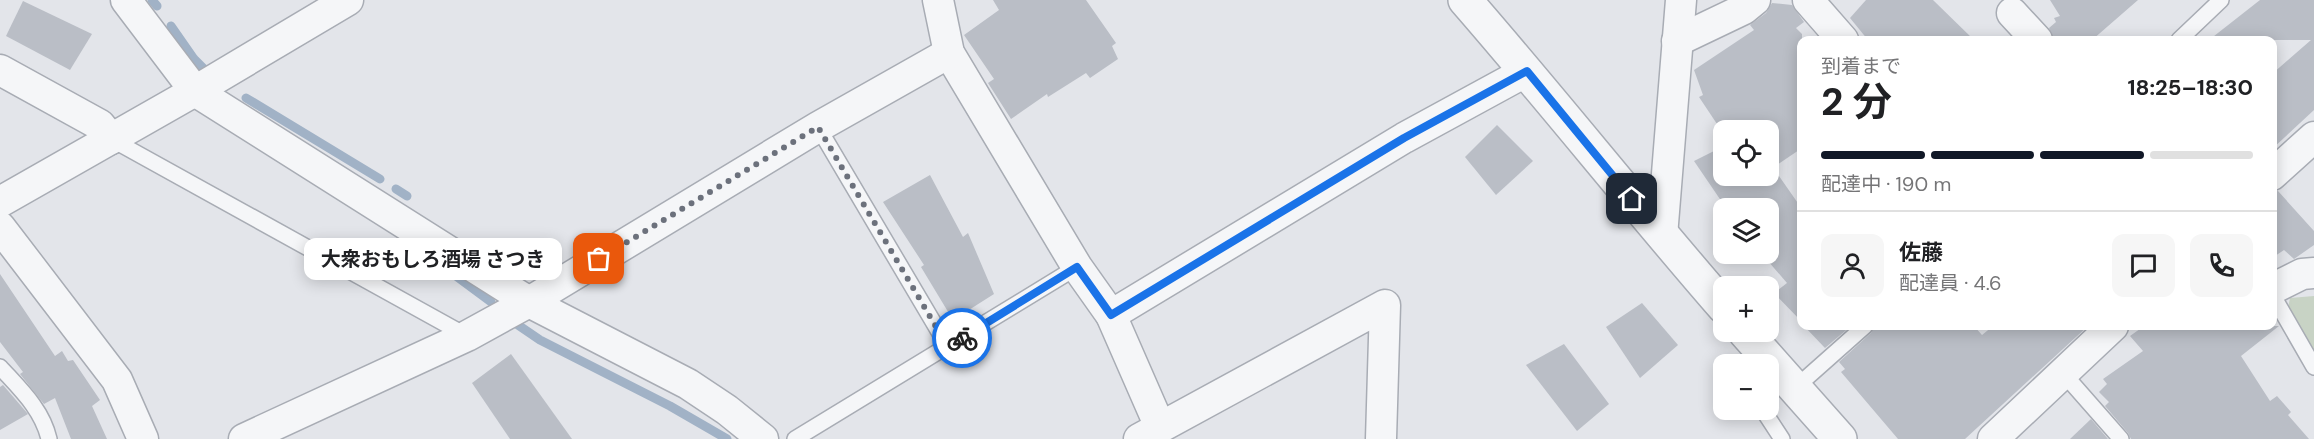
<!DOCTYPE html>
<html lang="ja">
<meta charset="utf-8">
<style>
:root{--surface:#fff;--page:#f6f6f6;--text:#202124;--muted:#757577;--line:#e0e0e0;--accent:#111827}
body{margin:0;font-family:"DM Sans","Noto Sans JP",sans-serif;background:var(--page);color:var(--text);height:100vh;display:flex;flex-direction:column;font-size:22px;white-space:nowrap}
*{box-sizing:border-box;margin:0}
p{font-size:20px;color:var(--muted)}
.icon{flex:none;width:33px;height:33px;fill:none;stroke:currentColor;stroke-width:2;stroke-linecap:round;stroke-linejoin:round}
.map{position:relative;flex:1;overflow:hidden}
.panel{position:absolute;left:1797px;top:36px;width:480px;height:294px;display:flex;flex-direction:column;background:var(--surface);border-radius:12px;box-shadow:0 3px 15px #0003}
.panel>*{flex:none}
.controls{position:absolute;left:1713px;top:120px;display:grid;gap:12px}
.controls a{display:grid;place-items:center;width:66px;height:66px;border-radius:12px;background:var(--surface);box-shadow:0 3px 15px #0003;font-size:30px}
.pin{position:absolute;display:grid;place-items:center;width:51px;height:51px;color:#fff;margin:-26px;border-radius:12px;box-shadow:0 3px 9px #0006}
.courier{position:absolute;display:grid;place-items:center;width:60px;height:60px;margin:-30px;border:4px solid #1a73e8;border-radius:50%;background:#fff;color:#222;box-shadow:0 2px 8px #0007}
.bubble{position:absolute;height:42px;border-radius:12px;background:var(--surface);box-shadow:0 3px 15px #0003;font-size:20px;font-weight:700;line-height:42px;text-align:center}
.head em{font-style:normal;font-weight:700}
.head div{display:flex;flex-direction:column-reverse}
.head{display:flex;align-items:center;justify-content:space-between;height:102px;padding:0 24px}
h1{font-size:39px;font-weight:700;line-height:45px}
.bar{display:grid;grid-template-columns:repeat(4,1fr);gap:9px 6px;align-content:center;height:72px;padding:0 24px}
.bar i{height:8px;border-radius:4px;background:var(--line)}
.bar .current{background:var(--accent)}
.bar p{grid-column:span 4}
.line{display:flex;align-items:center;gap:15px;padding:0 24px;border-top:2px solid var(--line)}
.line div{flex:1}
.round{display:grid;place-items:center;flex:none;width:63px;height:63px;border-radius:12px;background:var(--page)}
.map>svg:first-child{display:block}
</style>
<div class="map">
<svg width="2314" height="439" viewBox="0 0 2314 439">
<rect width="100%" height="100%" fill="#e3e5ea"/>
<polygon fill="#c8d3c5" points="2314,296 2314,356 2288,308 2290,298"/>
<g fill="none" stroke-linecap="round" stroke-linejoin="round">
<g stroke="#a1b2c6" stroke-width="9">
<polyline points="152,0 157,6"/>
<polyline points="171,26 194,59 206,71"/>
<polyline points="246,98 380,179"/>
<polyline points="396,189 407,196"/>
<polyline points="437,262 491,302"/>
<polyline points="518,325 540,340 670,406 727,439"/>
</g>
</g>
<g fill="#babec6">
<polygon points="993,0 1086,0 1116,43 1112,46 1118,59 1090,78 1086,73 1048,97 1047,94 1011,119 988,83 994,79 964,35 999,10"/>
<polygon points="1866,0 1933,0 1974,40 1868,40 1850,18"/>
<polygon points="2050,0 2138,0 2092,40 2054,40 2049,28 2056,22 2054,18 2060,16"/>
<polygon points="2260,0 2314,0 2314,110 2272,149 2272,74 2311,40 2209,40"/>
<polygon points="23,1 92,34 70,70 6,36"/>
<polygon points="1772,3 1792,5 1804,22 1796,28 1802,34 1802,148 1768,171 1768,130 1721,130 1699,97 1703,95 1694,70 1754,30 1750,25 1766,13"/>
<polygon points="1497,125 1533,161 1496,195 1465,157"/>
<polygon points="1716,150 1724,161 1724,176 1779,176 1802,209 1802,322 1774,293 1787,283 1768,261 1768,208 1726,208 1694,161"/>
<polygon points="930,175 963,237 968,233 994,294 953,320 921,267 924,265 883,202"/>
<polygon points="2278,191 2314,231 2314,245 2294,259 2284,250 2272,258 2272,192"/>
<polygon points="0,274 55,356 62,351 68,361 73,360 100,400 92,406 107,439 71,439 55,398 44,404 20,374 23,372 0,342"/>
<polygon points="1642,303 1678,345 1640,378 1606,327"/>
<polygon points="1804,326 1851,326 1825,348"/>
<polygon points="1875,326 1974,326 1982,335 1993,326 2088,326 1965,439 1898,439 1841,372 1845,369 1839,362 1871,333"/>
<polygon points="2144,326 2279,326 2241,356 2270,401 2277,396 2291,412 2288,415 2309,439 2131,439 2128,433 2105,406 2109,402 2099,392 2107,384 2103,379 2143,351 2130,336"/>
<polygon points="1564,344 1609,404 1577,431 1526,365"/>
<polygon points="511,354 572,439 510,439 472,383"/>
<polygon points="3,385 28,414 0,430 0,387"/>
<polygon points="2091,419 2108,439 2070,439"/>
</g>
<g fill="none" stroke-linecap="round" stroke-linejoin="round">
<defs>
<g id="service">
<polyline points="2179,40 2221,0"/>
<polyline points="818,127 948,347"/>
<polyline points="111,139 467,336"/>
<polyline points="2272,294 2314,367"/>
<path d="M0 367C20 389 42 409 49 439"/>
<polyline points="2063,373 2121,439"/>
<polyline points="1794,389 1865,326"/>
<polyline points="1763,410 1782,439"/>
<polyline points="795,439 1077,267"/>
</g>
<g id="minor">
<polyline points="126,0 195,91 529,302 688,384 727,410 763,439"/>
<polyline points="938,0 949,53 1077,267 1111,315 1160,427"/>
<polyline points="1808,0 1843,40"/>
<polyline points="2012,13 2037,40"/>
<polyline points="1677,41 1744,9 1755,0"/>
<polyline points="0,70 100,125 111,139"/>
<polyline points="2272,175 2314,137"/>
<polyline points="0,202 195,91 348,0"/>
<polyline points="0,227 117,380 143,439"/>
<polyline points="1662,236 1681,0"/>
<polyline points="2272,289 2302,274 2314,273"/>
<polyline points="1111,315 1404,138 1527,71"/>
<polyline points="244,439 467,336 529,302 818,127 949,53"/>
<polyline points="1139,439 1385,305 1381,439"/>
<polyline points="1993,439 2113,326"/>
</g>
<g id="tertiary">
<path d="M1465 0C1553 101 1636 206 1724 307"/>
<polyline points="1745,332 1840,439"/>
</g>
</defs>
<use href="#service" stroke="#a8acb4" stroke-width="18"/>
<use href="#minor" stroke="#a8acb4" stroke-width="33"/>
<use href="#tertiary" stroke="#a8acb4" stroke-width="36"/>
<use href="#service" stroke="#f5f6f8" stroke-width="15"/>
<use href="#minor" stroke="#f5f6f8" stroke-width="30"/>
<use href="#tertiary" stroke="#f5f6f8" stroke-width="33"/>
</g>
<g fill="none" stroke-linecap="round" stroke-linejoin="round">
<polyline stroke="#6c717c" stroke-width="6" stroke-dasharray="0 10.8" points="599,259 818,127 948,347 962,338"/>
<polyline stroke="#1a73e8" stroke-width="8" points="962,338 1077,267 1111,315 1404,138 1527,71 1632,199"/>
</g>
</svg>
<div class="controls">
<a><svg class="icon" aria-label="locate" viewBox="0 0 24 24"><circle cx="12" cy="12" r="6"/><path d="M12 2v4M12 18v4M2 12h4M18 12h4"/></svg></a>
<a><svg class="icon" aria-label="layers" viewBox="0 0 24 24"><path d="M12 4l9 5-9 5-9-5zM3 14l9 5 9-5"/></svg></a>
<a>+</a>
<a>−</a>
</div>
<div class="pin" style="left:599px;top:259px;background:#ea580c"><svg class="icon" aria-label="bag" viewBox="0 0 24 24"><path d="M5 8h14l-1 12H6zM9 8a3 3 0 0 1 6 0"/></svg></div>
<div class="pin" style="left:1632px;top:199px;background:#1f2937"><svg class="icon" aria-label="home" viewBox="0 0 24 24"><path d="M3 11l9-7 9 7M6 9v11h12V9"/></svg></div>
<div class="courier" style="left:962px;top:338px"><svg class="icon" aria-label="bike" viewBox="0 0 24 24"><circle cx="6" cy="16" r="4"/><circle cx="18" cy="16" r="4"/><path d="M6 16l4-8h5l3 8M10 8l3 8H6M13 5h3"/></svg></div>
<div class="bubble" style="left:304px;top:238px;width:258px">大衆おもしろ酒場 さつき</div>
<section class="panel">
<div class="head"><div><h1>2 分</h1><p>到着まで</p></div><em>18:25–18:30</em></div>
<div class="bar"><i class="current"></i><i class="current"></i><i class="current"></i><i></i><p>配達中 · 190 m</p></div>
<div class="line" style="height:108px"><a class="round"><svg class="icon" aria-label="person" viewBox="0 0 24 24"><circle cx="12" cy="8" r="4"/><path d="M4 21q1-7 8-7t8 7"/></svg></a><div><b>佐藤</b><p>配達員 · 4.6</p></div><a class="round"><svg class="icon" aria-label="chat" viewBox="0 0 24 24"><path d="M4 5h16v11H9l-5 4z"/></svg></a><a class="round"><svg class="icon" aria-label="phone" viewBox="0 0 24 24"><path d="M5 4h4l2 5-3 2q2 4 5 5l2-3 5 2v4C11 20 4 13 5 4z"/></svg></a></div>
</section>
</div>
